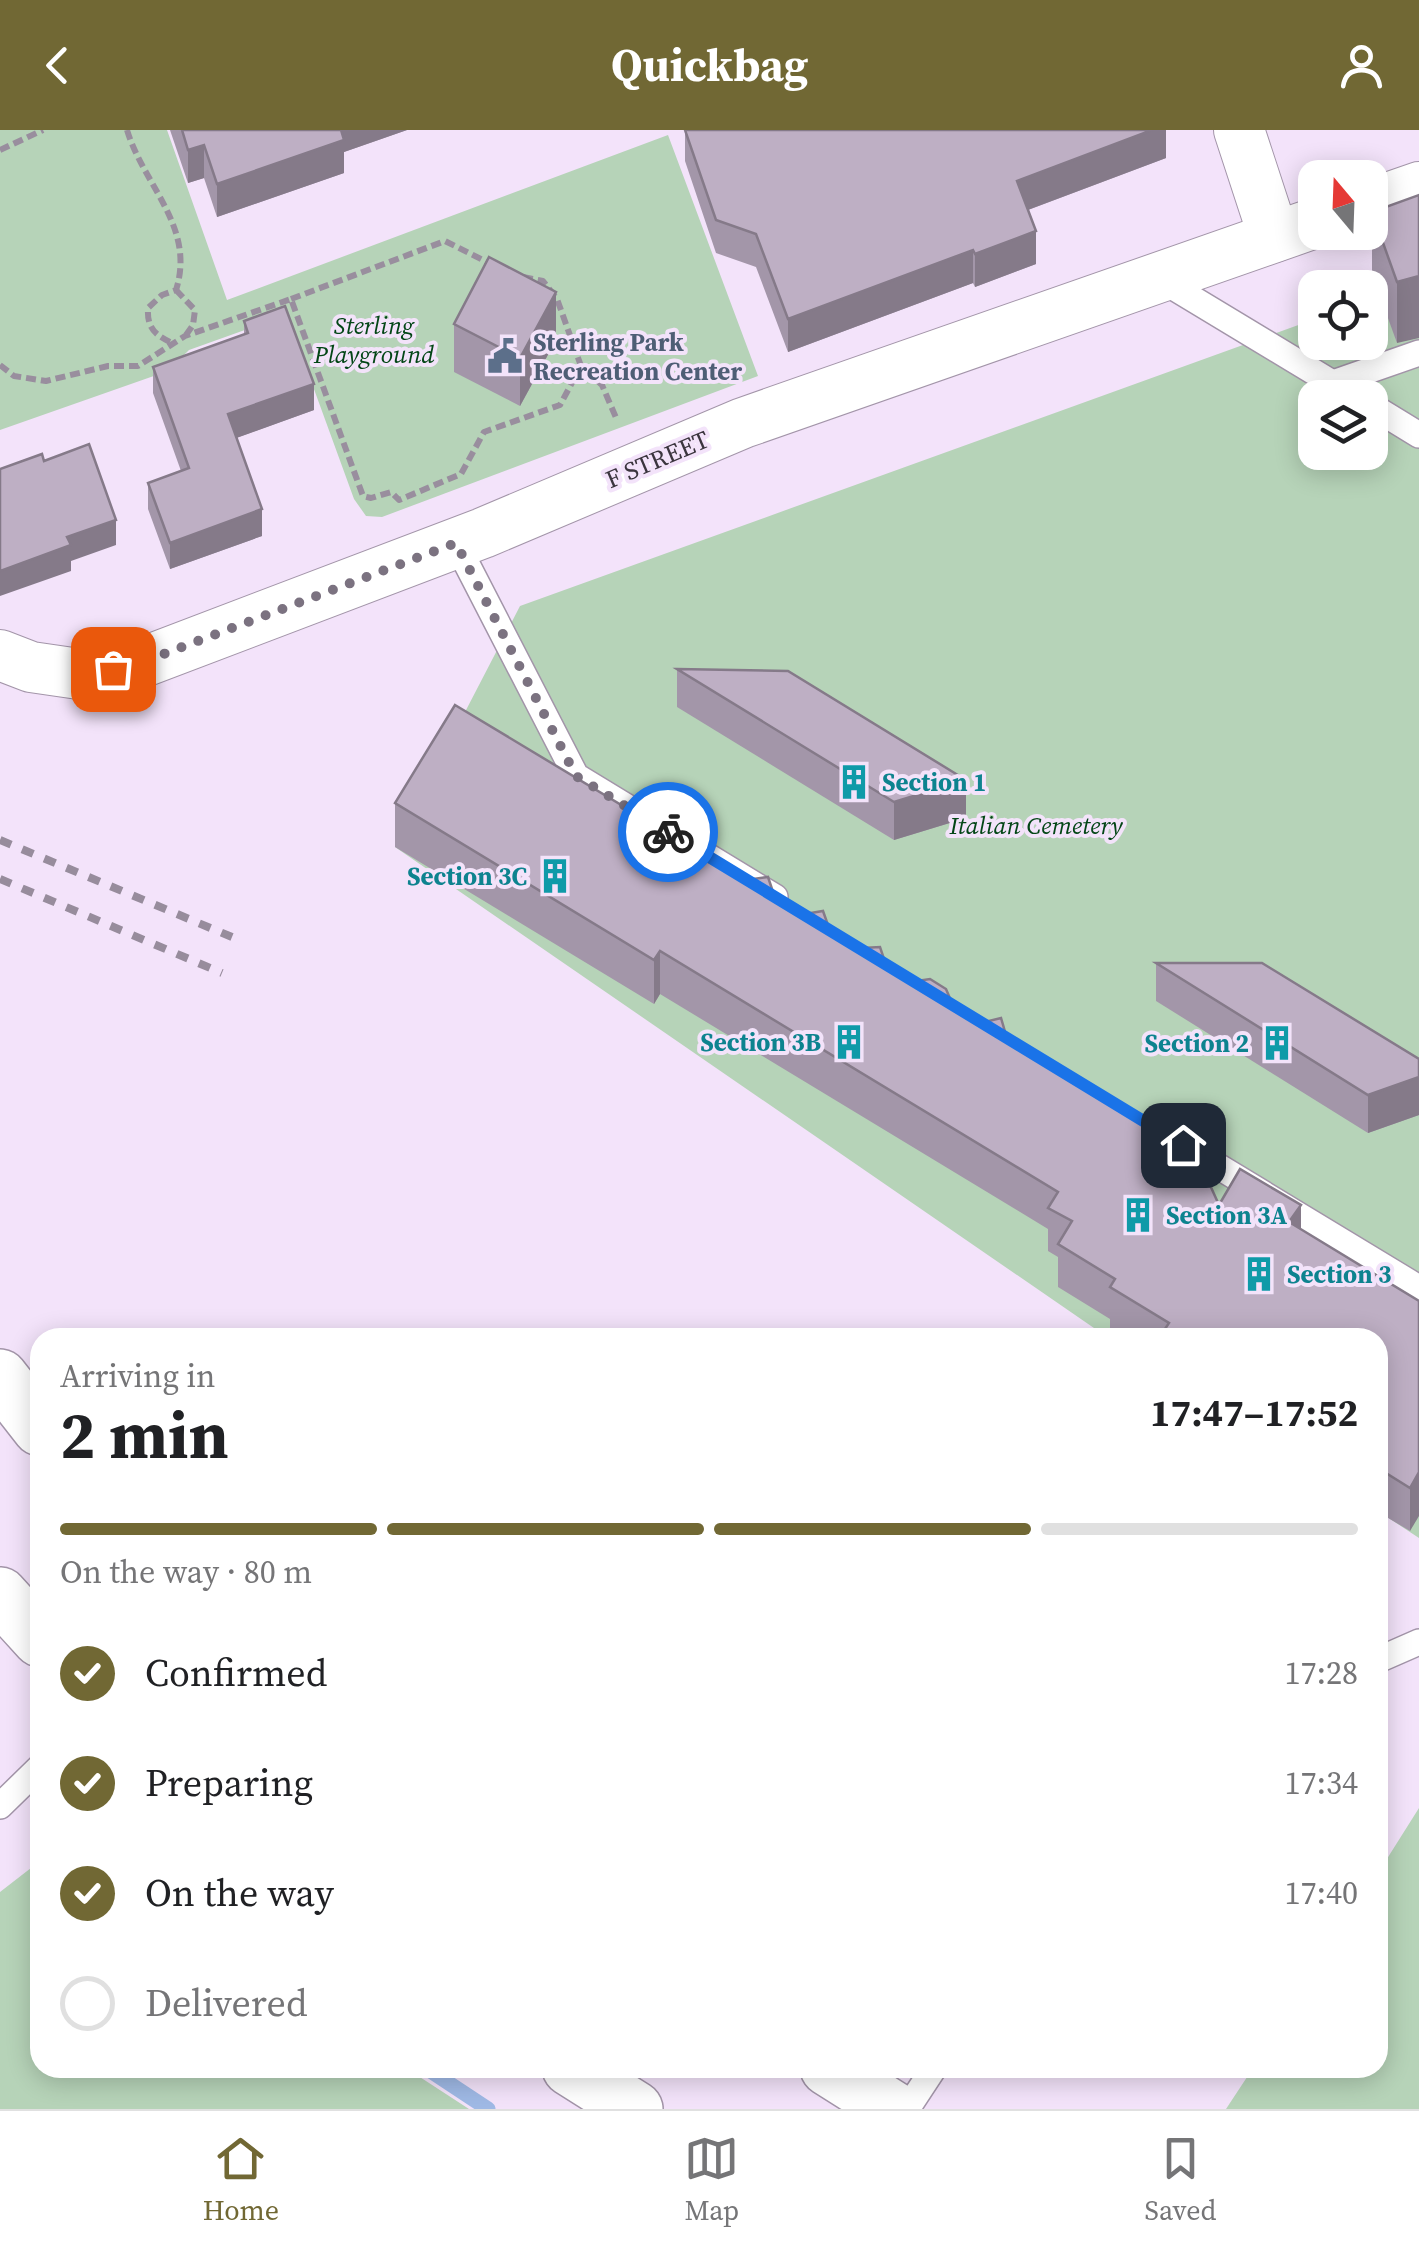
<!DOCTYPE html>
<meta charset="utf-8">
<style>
:root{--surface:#fff;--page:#f6f6f6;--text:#202124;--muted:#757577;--line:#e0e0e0;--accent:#716834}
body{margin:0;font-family:"Source Serif 4",serif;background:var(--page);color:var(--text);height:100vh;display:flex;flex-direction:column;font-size:38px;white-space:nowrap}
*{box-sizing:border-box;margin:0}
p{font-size:32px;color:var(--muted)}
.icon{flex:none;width:55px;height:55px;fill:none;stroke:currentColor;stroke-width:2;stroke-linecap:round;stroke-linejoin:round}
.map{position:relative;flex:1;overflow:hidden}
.details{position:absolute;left:30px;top:1198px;width:1358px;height:750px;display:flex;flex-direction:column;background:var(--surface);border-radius:30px;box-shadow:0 5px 25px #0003}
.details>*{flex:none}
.needle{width:65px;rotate:341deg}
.buttons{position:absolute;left:1298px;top:30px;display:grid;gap:20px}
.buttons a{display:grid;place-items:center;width:90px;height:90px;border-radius:20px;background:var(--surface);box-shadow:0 5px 25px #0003;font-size:50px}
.pin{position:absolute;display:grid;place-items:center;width:85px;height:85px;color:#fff;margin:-42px;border-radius:20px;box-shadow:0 5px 15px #0006}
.courier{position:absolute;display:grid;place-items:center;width:100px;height:100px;margin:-50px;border:8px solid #1a73e8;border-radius:50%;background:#fff;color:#222;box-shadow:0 2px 12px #0007}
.headline em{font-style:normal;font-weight:700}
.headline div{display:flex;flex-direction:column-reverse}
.headline{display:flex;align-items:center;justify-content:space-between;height:170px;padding:0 30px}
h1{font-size:65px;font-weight:700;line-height:75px}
.bar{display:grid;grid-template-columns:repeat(4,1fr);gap:15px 10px;align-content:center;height:120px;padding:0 30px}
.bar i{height:12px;border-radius:8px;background:var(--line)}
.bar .current{background:var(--accent)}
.bar p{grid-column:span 4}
ol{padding:0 30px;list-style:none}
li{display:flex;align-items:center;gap:30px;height:110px}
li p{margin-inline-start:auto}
li .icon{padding:10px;border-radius:50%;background:var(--accent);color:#fff;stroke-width:4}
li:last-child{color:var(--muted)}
li i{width:55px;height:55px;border:5px solid var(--line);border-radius:50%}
header{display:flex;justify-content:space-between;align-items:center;height:130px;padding:0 30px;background:var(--accent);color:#fff;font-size:45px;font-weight:700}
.dock{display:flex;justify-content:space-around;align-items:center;height:140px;border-top:2px solid var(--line);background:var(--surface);font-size:28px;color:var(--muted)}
.dock a{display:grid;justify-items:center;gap:5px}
.dock .current{color:var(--accent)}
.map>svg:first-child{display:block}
</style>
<header><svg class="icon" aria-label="back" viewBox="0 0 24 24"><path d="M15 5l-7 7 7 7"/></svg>Quickbag<svg class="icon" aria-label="person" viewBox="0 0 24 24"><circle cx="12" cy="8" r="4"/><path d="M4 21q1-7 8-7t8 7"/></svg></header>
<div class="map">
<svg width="1419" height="1979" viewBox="0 0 1419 1979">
<rect width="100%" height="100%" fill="#f3e3fa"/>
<g fill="#b6d3b8" fill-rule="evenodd">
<polygon points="0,0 167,0 227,170 668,5 758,246 382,387 366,386 354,369 287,185 189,220 168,241 0,300"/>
<path d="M1419 151V1408L1378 1381V1208L1107 1207 395 717 520 476 1315 189V212H1370V169ZM1315 268H1370V322H1315Z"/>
<polygon points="1419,1678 1419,1979 1226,1979 1253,1938 1378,1938 1378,1743"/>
<polygon points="40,1731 40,1938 406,1938 469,1979 0,1979 0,1762"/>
</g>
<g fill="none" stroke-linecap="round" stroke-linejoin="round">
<polyline stroke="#9fb9e5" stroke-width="15" points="426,1938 488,1979"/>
<defs>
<g id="lane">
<polyline points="1160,149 1357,268"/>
<polyline points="1333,253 1419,223"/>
<polyline points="1370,275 1419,305"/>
<polyline points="456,413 576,646 775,767"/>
<polyline points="1168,1006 1419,1158"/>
<polyline points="1378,1530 1419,1512"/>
<polyline points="0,1676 40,1637"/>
<polyline points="907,1979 934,1938"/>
</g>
<g id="street">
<polyline points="1239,0 1274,107"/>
<polyline points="1370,74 1419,57"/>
<polyline points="0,525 31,537 86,545 141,533 483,403 743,293 1315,93"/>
</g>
<g id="primary">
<polyline points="0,1247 40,1298"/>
<polyline points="0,1465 40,1509"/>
<polyline points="570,1938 635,1979"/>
<polyline points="828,1938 893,1979"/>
</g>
</defs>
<use href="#lane" stroke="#a395a9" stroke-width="28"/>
<use href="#street" stroke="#a395a9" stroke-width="52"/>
<use href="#primary" stroke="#a395a9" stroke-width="58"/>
<g stroke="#998e9e" stroke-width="6" stroke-dasharray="10 5" stroke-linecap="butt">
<path d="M127 0C144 56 196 97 176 160L162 165 148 178C147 196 153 204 170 212"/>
<polyline points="0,20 43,0"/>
<polyline points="523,147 543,151 557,169 581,236"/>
<polyline points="176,160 195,180 193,195 186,205"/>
<polyline points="291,169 445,111 493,135"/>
<polyline points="0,235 14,246 46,251 108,236 138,236 185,206 291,169 363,366 371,368 391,362 399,370 461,344 484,302 560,275 581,236 602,255 617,290"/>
</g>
<use href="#lane" stroke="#fff" stroke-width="25"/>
<use href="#street" stroke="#fff" stroke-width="50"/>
<use href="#primary" stroke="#fff" stroke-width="55"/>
<g stroke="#978c9c" stroke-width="8" stroke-dasharray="12 12" stroke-linecap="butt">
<polyline points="0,710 232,807"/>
<polyline points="0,749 222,843"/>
</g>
</g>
<g fill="#a396a9">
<polygon points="170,0 407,0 344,22 344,43 217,87 204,48 188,53"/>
<polygon points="685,0 1166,0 1166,28 1028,80 1036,134 975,157 973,153 788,222 756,137 716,123 685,31"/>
<polygon points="1419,65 1397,213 1372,144 1372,82"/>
<polygon points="244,191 314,280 236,308 262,406 170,439 148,379 148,353 181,341 153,263 153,237 244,204"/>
<polygon points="454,194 556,210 520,276 454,242"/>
<polygon points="677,539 966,688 894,710 677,577"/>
<polygon points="395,673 746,750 774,765 1006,905 1219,1075 1301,1099 1419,1171 1410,1401 1378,1382 1378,1208 1122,1208 1110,1200 1110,1189 1058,1157 1058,1127 1048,1121 1048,1099 660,864 654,874 395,717"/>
<polygon points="1156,833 1419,929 1419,985 1368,1003 1156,871"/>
</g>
<g fill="#857a89">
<polygon points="338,0 407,0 344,22 344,43 217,87 217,54"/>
<polygon points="1152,0 1166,0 1166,28 1017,84 1017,51"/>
<polygon points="204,15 204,48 188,53 188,20"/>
<polygon points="1036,101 1036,134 975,157 975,124"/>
<polygon points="973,120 973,153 788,222 788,189"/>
<polygon points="1419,146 1419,208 1397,213 1397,152"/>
<polygon points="556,162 556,210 520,276 520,228"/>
<polygon points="314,254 314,280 228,311 228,284"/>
<polygon points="262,379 262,406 170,439 170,413"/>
<polygon points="116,390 116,415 71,431 71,441 0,466 0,441 67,407"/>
<polygon points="966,650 966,688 894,710 894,672"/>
<polygon points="660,821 660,864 654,874 654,830"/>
<polygon points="1419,947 1419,985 1368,1003 1368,965"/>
<polygon points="1301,1075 1301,1118 1289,1092"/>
<polygon points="1419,1342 1419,1386 1410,1401 1410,1358"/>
</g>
<g fill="#beafc4" stroke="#857a89" stroke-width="2.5">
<polygon points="182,0 341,0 344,10 217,54 204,15 188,20"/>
<polygon points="685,0 1152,0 1017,51 1036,101 975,124 973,120 788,189 756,104 716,90"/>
<polygon points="1419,65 1419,146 1397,152 1372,82"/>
<polygon points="489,127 556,162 520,228 454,194"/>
<polygon points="285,176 314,254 228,284 262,379 170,413 148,353 189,338 153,237 248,203 244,191"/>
<polygon points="89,314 116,390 67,407 71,415 0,441 0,339 42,324 44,331"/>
<polygon points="677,539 788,541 966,650 894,672"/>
<polygon points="455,575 746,750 768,747 774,765 805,784 823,781 829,798 862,818 880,817 885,832 917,851 930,849 946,859 952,873 985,892 1001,888 1006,905 1169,1003 1187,1004 1219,1075 1240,1039 1301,1075 1289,1092 1419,1171 1419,1342 1410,1358 1378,1338 1378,1208 1172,1208 1163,1202 1169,1193 1110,1157 1115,1149 1058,1114 1072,1091 1048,1078 1058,1062 660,821 654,830 395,673"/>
<polygon points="1156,833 1262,833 1419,929 1419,947 1368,965"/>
</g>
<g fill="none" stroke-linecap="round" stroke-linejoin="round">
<polyline stroke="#7b7280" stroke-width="10" stroke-dasharray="0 18" points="113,539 140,533 456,413 576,646 668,702"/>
<polyline stroke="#1a73e8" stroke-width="12" points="668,702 1183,1015"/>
</g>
<defs>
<symbol id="civic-bare" viewBox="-9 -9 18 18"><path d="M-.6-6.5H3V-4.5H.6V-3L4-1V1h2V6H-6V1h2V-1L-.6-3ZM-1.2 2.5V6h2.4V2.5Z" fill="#5c6f8a" stroke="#f3e3fa" stroke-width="2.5" paint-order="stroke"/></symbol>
<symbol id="building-bare" viewBox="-9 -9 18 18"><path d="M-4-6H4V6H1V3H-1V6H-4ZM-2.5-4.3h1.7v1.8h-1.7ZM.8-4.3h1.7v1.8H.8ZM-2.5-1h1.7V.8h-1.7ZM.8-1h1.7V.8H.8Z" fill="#0f9aa8" stroke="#f3e3fa" stroke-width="2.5" paint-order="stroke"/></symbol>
</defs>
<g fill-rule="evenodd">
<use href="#civic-bare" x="480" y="201" width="50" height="50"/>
<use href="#building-bare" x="829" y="627" width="50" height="50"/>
<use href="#building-bare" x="530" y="721" width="50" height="50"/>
<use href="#building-bare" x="824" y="887" width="50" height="50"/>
<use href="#building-bare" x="1252" y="888" width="50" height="50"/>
<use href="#building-bare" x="1113" y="1060" width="50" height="50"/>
<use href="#building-bare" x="1234" y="1119" width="50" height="50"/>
</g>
<g text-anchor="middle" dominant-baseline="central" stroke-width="8" stroke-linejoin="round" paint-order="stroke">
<g font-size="25" font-style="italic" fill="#034616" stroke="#f3e3fa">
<text x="374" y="195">Sterling<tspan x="374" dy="29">Playground</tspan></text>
<text x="1036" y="695">Italian Cemetery</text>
</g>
<g font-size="25" font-weight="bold" fill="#4e5e75" stroke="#f3e3fa" text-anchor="start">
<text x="533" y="212">Sterling Park<tspan x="533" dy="29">Recreation Center</tspan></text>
</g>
<g font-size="25" fill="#3b353e" stroke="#f3e3fa">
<text transform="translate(657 329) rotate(-23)">F STREET</text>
</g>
<g font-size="25" font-weight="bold" fill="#0d838f" stroke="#f3e3fa" text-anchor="start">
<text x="882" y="652">Section 1</text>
<text x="527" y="746" text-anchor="end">Section 3C</text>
<text x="821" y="912" text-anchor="end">Section 3B</text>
<text x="1249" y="913" text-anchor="end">Section 2</text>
<text x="1166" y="1085">Section 3A</text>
<text x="1287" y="1144">Section 3</text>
</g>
</g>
</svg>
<div class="buttons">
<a><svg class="needle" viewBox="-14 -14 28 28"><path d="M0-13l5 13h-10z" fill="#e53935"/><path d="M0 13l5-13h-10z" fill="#757577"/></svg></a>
<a><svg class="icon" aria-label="locate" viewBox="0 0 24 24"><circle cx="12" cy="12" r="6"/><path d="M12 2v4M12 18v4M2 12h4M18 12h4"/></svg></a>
<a><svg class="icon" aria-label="layers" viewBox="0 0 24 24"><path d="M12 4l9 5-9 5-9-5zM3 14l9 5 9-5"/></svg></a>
</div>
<div class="pin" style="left:113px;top:539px;background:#ea580c"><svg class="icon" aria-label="bag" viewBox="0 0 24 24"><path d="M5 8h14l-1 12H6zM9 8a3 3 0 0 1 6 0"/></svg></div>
<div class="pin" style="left:1183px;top:1015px;background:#1f2937"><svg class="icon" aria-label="home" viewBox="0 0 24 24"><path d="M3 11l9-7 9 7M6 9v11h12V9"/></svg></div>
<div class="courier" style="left:668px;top:702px"><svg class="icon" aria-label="bike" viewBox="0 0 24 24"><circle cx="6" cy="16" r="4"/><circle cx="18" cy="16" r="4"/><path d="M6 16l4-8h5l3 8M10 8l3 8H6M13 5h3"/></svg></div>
<section class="details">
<div class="headline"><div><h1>2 min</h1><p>Arriving in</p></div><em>17:47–17:52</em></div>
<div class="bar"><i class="current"></i><i class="current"></i><i class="current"></i><i></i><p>On the way · 80 m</p></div>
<ol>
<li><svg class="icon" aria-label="check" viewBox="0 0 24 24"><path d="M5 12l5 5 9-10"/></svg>Confirmed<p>17:28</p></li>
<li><svg class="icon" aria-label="check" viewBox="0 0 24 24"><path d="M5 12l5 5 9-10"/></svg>Preparing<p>17:34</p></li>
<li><svg class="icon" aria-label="check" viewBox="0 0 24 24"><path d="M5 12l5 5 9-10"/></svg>On the way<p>17:40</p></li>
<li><i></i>Delivered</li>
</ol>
</section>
</div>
<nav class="dock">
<a class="current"><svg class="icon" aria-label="home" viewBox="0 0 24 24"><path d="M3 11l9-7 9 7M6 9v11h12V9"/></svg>Home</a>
<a><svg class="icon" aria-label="map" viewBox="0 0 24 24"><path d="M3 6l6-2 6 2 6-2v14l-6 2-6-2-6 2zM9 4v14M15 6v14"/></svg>Map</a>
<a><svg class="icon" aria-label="saved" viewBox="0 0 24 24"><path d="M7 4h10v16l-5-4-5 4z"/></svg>Saved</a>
</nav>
